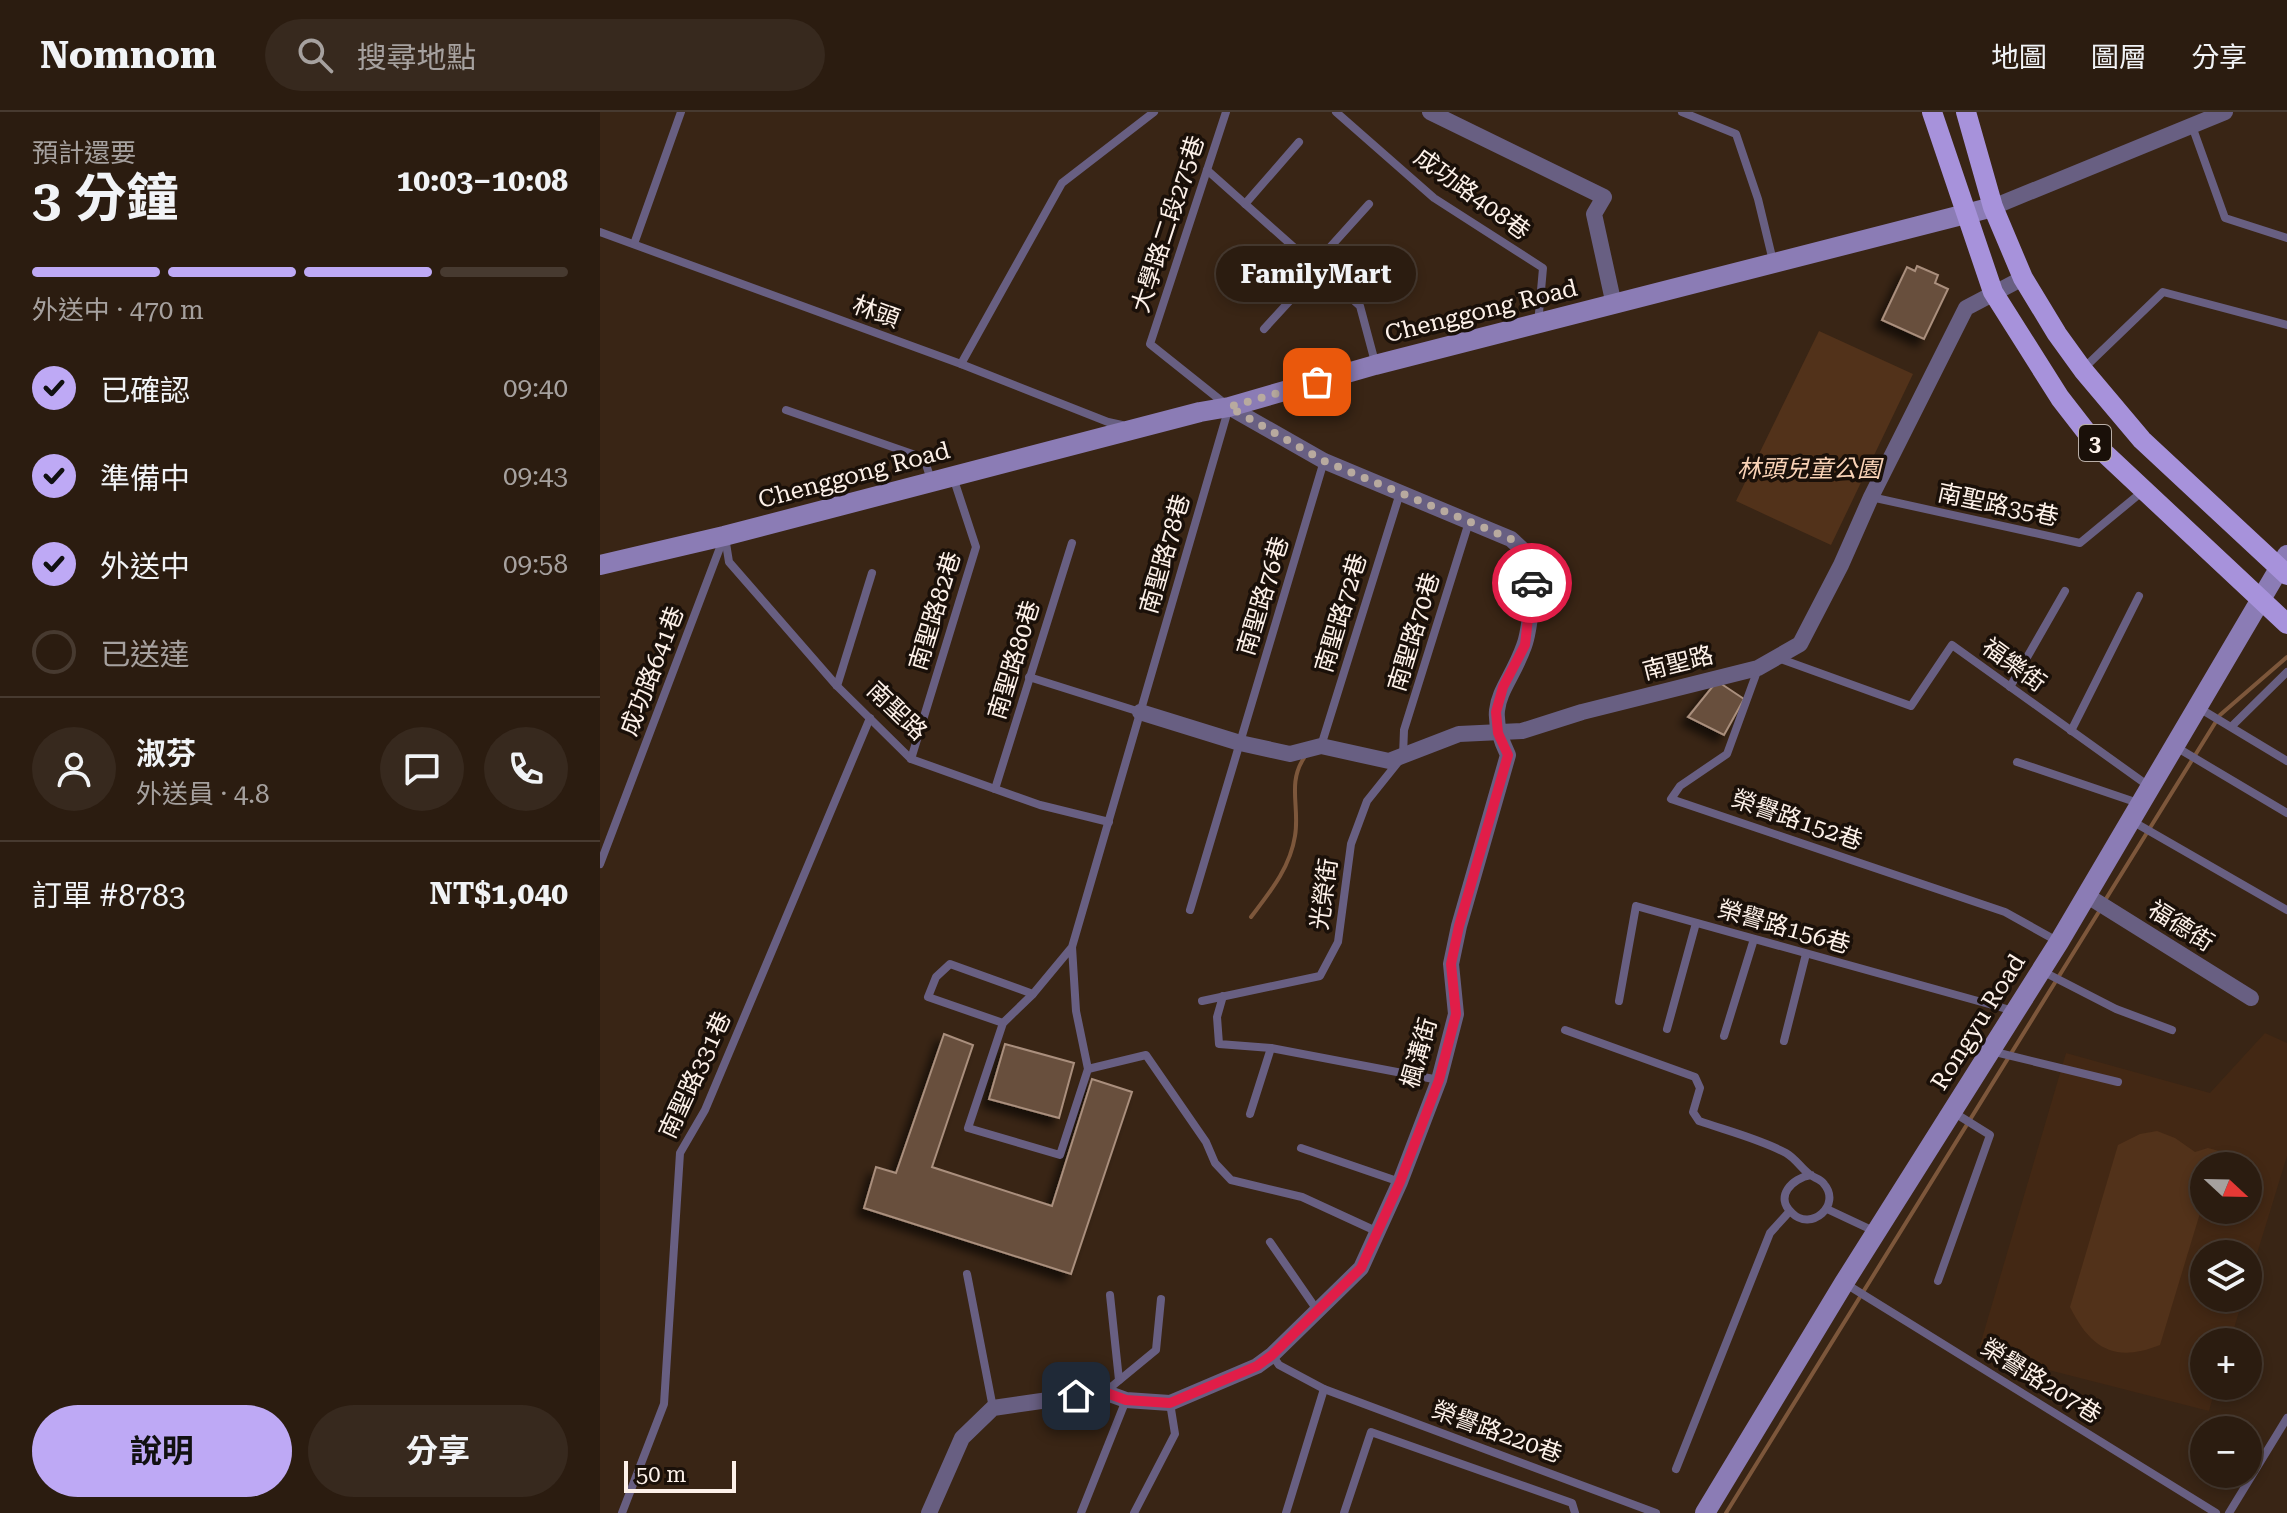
<!DOCTYPE html>
<html lang="zh-TW">
<meta charset="utf-8">
<style>
:root{--surface:#2b1c10;--page:#37291e;--text:#f1f3f6;--muted:#a6a19f;--line:#473a30;--accent:#bea9f5}
body{margin:0;font-family:"Roboto Serif","Noto Sans TC",serif;background:var(--page);color:var(--text);height:100vh;display:flex;flex-direction:column;font-size:30px;white-space:nowrap}
*{box-sizing:border-box;margin:0}
p{font-size:26px;color:var(--muted)}
.icon{flex:none;width:44px;height:44px;fill:none;stroke:currentColor;stroke-width:2;stroke-linecap:round;stroke-linejoin:round}
.map{position:relative;flex:1;overflow:hidden}
.details{display:flex;flex-direction:column;background:var(--surface);width:600px}
.details>*{flex:none}
.needle{width:52px;rotate:112deg}
.controls{position:absolute;left:1590px;top:1040px;display:grid;gap:16px}
.controls a{display:grid;place-items:center;width:72px;height:72px;border-radius:50%;background:var(--surface);box-shadow:0 4px 12px #0003,0 0 0 2px var(--line);font-size:40px}
.scale{position:absolute;left:24px;bottom:20px;width:112px;box-sizing:border-box;padding-left:8px;border:4px solid #fdf1e9;border-top:0;font-size:22px;line-height:28px;white-space:nowrap;color:#fdf1e9;-webkit-text-stroke:6px #1a1009;paint-order:stroke}
.pin{position:absolute;display:grid;place-items:center;width:68px;height:68px;color:#fff;margin:-34px;border-radius:16px;box-shadow:0 4px 12px #0006}
.courier{position:absolute;display:grid;place-items:center;width:80px;height:80px;margin:-40px;border:6px solid #e11d48;border-radius:50%;background:#fff;color:#222;box-shadow:0 2px 10px #0007}
.bubble{position:absolute;height:56px;border-radius:28px;background:var(--surface);box-shadow:0 4px 12px #0003,0 0 0 2px var(--line);font-size:26px;font-weight:700;line-height:56px;text-align:center}
.summary em{font-style:normal;font-weight:700}
.summary div{display:flex;flex-direction:column-reverse}
.summary{display:flex;align-items:center;justify-content:space-between;height:136px;padding:0 32px}
h1{font-size:52px;font-weight:700;line-height:60px}
.bar{display:grid;grid-template-columns:repeat(4,1fr);gap:12px 8px;align-content:center;height:96px;padding:0 32px}
.bar i{height:10px;border-radius:6px;background:var(--line)}
.bar .current{background:var(--accent)}
.bar p{grid-column:span 4}
.line{display:flex;align-items:center;gap:20px;padding:0 32px;border-top:2px solid var(--line)}
.line div{flex:1}
.round{display:grid;place-items:center;flex:none;width:84px;height:84px;border-radius:42px;background:var(--page)}
ol{padding:0 32px;list-style:none}
li{display:flex;align-items:center;gap:24px;height:88px}
li p{margin-inline-start:auto}
li .icon{padding:8px;border-radius:50%;background:var(--accent);color:#111;stroke-width:4}
li:last-child{color:var(--muted)}
li i{width:44px;height:44px;border:4px solid var(--line);border-radius:50%}
.button{display:flex;gap:16px;margin-top:auto;padding:16px 32px}
.button a{flex:1;height:92px;border-radius:48px;background:var(--accent);color:#111;font-size:32px;font-weight:700;line-height:92px;text-align:center}
.button a+a{background:var(--page);color:var(--text)}
header{display:flex;align-items:center;gap:48px;box-sizing:border-box;height:112px;padding:0 40px;background:var(--surface);border-bottom:2px solid var(--line)}
header strong{font-size:38px}
nav{display:flex;gap:44px;margin-inline-start:auto;font-size:28px}
.search{width:560px;height:72px;background:var(--page);display:flex;align-items:center;gap:20px;box-sizing:border-box;padding:0 28px;border-radius:44px;color:var(--muted);font-size:30px}
main{display:flex;flex:1;min-height:0}
.map>svg:first-child{display:block}
</style>
<header>
<strong>Nomnom</strong>
<div class="search"><svg class="icon" aria-label="search" viewBox="0 0 24 24"><circle cx="10" cy="10" r="6"/><path d="M15 15l6 6"/></svg>搜尋地點</div>
<nav><a>地圖</a><a>圖層</a><a>分享</a></nav>
</header>
<main>
<section class="details">
<div class="summary"><div><h1>3 分鐘</h1><p>預計還要</p></div><em>10:03–10:08</em></div>
<div class="bar"><i class="current"></i><i class="current"></i><i class="current"></i><i></i><p>外送中 · 470 m</p></div>
<ol>
<li><svg class="icon" aria-label="check" viewBox="0 0 24 24"><path d="M5 12l5 5 9-10"/></svg>已確認<p>09:40</p></li>
<li><svg class="icon" aria-label="check" viewBox="0 0 24 24"><path d="M5 12l5 5 9-10"/></svg>準備中<p>09:43</p></li>
<li><svg class="icon" aria-label="check" viewBox="0 0 24 24"><path d="M5 12l5 5 9-10"/></svg>外送中<p>09:58</p></li>
<li><i></i>已送達</li>
</ol>
<div class="line" style="height:144px"><a class="round"><svg class="icon" aria-label="person" viewBox="0 0 24 24"><circle cx="12" cy="8" r="4"/><path d="M4 21q1-7 8-7t8 7"/></svg></a><div><b>淑芬</b><p>外送員 · 4.8</p></div><a class="round"><svg class="icon" aria-label="chat" viewBox="0 0 24 24"><path d="M4 5h16v11H9l-5 4z"/></svg></a><a class="round"><svg class="icon" aria-label="phone" viewBox="0 0 24 24"><path d="M5 4h4l2 5-3 2q2 4 5 5l2-3 5 2v4C11 20 4 13 5 4z"/></svg></a></div>
<div class="line" style="height:104px"><div>訂單 #8783</div><b>NT$1,040</b></div>
<div class="button"><a>說明</a><a>分享</a></div>
</section>
<div class="map">
<svg width="1687" height="1401" viewBox="0 0 1687 1401">
<defs>
<filter id="shadow"><feDropShadow dx="-7" dy="7" stdDeviation="4" flood-color="#0009"/></filter>
</defs>
<rect width="100%" height="100%" fill="#392515"/>
<path fill="#432814" fill-rule="evenodd" d="M1665 921 1687 931V1044L1648 1171V1142H1604V1186H1643L1630 1230H1604V1274H1616L1609 1299 1378 1240 1466 941 1610 981ZM1604 1054H1648V1098H1604Z"/>
<g fill="#52321a">
<polygon points="1219,219 1313,262 1231,433 1136,389"/>
<path d="M1557 1019 1575 1026 1595 1040 1608 1036 1619 1039 1614 1054H1604V1088L1560 1233C1515 1251 1491 1237 1470 1195L1518 1033 1540 1022Z"/>
</g>
<g fill="none" stroke-linecap="round" stroke-linejoin="round">
<g stroke="#7d573b" stroke-width="4">
<polyline points="1504,790 1620,603 1687,545"/>
<path d="M651 805C670 780 690 756 695 724 700 696 687 671 704 646"/>
<polyline points="1126,1401 1500,798"/>
</g>
</g>
<g fill="#674f3e" stroke="#aa8f7d" stroke-width="2" filter="url(#shadow)">
<polygon points="1317,154 1338,163 1335,171 1348,177 1324,227 1282,208 1307,155 1315,159"/>
<polygon points="1117,569 1144,587 1124,623 1088,605"/>
<polygon points="344,922 373,933 332,1055 452,1094 492,967 532,980 471,1162 264,1096 276,1055 296,1061"/>
<polygon points="405,932 474,951 459,1006 389,987"/>
</g>
<g fill="none" stroke-linecap="round" stroke-linejoin="round">
<g stroke="#685f82" stroke-width="8">
<polyline points="736,0 834,86 943,156 938,212"/>
<polyline points="1082,0 1136,22 1158,87 1173,149"/>
<polyline points="1592,14 1625,106 1687,126"/>
<polyline points="607,58 760,194 775,250"/>
<polyline points="645,92 699,30"/>
<polyline points="0,120 361,252 508,310 522,313"/>
<polyline points="34,132 81,0"/>
<polyline points="714,153 769,92"/>
<polyline points="664,217 719,157"/>
<polyline points="361,252 462,71 554,0"/>
<polyline points="1483,257 1563,180 1687,213"/>
<polyline points="186,298 324,346 331,368"/>
<polyline points="1271,385 1480,431 1543,379"/>
<polyline points="125,425 129,450 237,574 311,647 440,693 509,710"/>
<polyline points="1178,546 1311,594 1352,533 1550,675"/>
<polyline points="1158,557 1127,642 1080,674 1071,687 1405,800 1457,829"/>
<polyline points="429,565 540,600"/>
<polyline points="237,574 272,461"/>
<polyline points="1410,575 1465,479"/>
<polyline points="1599,596 1687,649"/>
<polyline points="1632,614 1687,560"/>
<polyline points="1471,619 1539,484"/>
<polyline points="721,634 800,381"/>
<polyline points="1576,635 1687,701"/>
<polyline points="311,647 376,435 353,365"/>
<polyline points="1417,650 1541,692"/>
<polyline points="395,677 472,431"/>
<polyline points="1532,709 1687,798"/>
<polyline points="0,752 124,425"/>
<polyline points="590,798 724,349"/>
<polyline points="472,835 433,882 403,911 368,1016 460,1043 488,957 476,899 472,835 629,295 550,232 626,0"/>
<polyline points="1442,859 1516,897 1572,918"/>
<polyline points="623,884 617,905 619,932 671,936 839,968"/>
<polyline points="602,889 720,864 738,830 751,732 767,689 803,644 804,618 869,410"/>
<polyline points="1019,889 1036,794 1414,899"/>
<polyline points="403,911 328,885 336,865 350,852 433,882"/>
<polyline points="1067,917 1096,811"/>
<path d="M965 918 1095 965 1100 976 1093 1000 1099 1009C1128 1019 1160 1027 1186 1041 1195 1046 1201 1056 1209 1062 1214 1066 1221 1067 1224 1072 1242 1093 1211 1120 1192 1101 1174 1085 1192 1066 1211 1063"/>
<polyline points="1124,924 1154,827"/>
<polyline points="1184,929 1206,842"/>
<polyline points="1391,939 1518,970"/>
<polyline points="488,957 546,943 606,1030 615,1051 631,1068 702,1085 778,1120"/>
<polyline points="650,1002 671,936"/>
<polyline points="701,1036 800,1070"/>
<polyline points="1227,1097 1276,1120"/>
<polyline points="670,1130 717,1198"/>
<polyline points="367,1162 393,1296"/>
<polyline points="1338,1169 1390,1023 1353,1000"/>
<polyline points="1246,1172 1616,1401"/>
<polyline points="510,1183 519,1268"/>
<polyline points="672,1243 679,1253 724,1277 1056,1401"/>
<polyline points="505,1280 556,1238 561,1187"/>
<polyline points="1076,1357 1170,1121 1189,1100"/>
<polyline points="22,1401 64,1292 80,1041 105,998 270,606"/>
<polyline points="481,1401 526,1288"/>
<polyline points="534,1401 575,1322 570,1291"/>
<polyline points="686,1401 724,1277"/>
<polyline points="744,1401 771,1320 972,1391 975,1401"/>
<polyline points="1629,1401 1687,1306"/>
</g>
<g stroke="#685f82" stroke-width="16">
<polyline points="830,0 1004,85 994,102 1014,193"/>
<polyline points="1393,95 1625,0"/>
<polyline points="540,600 640,631 690,642 721,634 789,649 859,622 922,619 982,600 1158,556 1200,532 1241,453 1271,385 1366,196 1423,166"/>
<polyline points="1486,783 1651,886"/>
<path d="M329 1401 362 1326 393 1296 504 1280 526 1288 570 1291 657 1254 672 1243 761 1156 800 1070 839 968 856 902 851 852 859 814 908 643C882 589 907 581 924 534 929 521 937 462 931 449 928 441 917 433 911 427L724 349 629 295"/>
</g>
<g stroke="#8b7cb5" stroke-width="20">
<polyline points="0,453 124,424 600,300 629,295 775,253 1393,95"/>
<polyline points="1105,1401 1244,1171 1459,830 1687,443"/>
</g>
<g stroke="#a792db" stroke-width="20">
<polyline points="1332,0 1393,180 1460,286 1498,335 1687,512"/>
<polyline points="1366,0 1393,95 1423,166 1457,222 1483,258 1542,328 1687,463"/>
</g>
</g>
<g fill="none" stroke-linecap="round" stroke-linejoin="round">
<path stroke="#b8aa9f" stroke-width="8" stroke-dasharray="0 14.4" d="M717 270 629 295 724 349 911 427C925 441 935 449 932 471"/>
<polyline stroke="#e11d48" stroke-width="10" points="476,1284 504,1280 526,1288 570,1291 657,1254 672,1243 761,1156 800,1070 839,968 856,902 851,852 859,814 908,643 898,621 896,600 903,575 925,533 932,471"/>
</g>
<g text-anchor="middle" dominant-baseline="central" stroke-width="7" stroke-linejoin="round" paint-order="stroke">
<rect fill="#1a1009" stroke="#b9aea6" stroke-width="2" x="1479" y="313" width="32" height="36" rx="6"/>
<g font-size="22" font-weight="bold" fill="#fdf1e9">
<text x="1495" y="331">3</text>
</g>
<g font-size="24" fill="#fdf1e9" stroke="#1a1009">
<text transform="translate(872 82) rotate(36)">成功路408巷</text>
<text transform="translate(568 112) rotate(-72)">大學路二段275巷</text>
<text transform="translate(881 199) rotate(-14)">Chenggong Road</text>
<text transform="translate(276 200) rotate(20)">林頭</text>
<text transform="translate(254 363) rotate(-15)">Chenggong Road</text>
<text transform="translate(1398 393) rotate(12)">南聖路35巷</text>
<text transform="translate(565 442) rotate(-74)">南聖路78巷</text>
<text transform="translate(663 484) rotate(-73)">南聖路76巷</text>
<text transform="translate(335 499) rotate(-73)">南聖路82巷</text>
<text transform="translate(741 501) rotate(-73)">南聖路72巷</text>
<text transform="translate(814 520) rotate(-73)">南聖路70巷</text>
<text transform="translate(414 548) rotate(-73)">南聖路80巷</text>
<text transform="translate(1078 551) rotate(-14)">南聖路</text>
<text transform="translate(1414 553) rotate(36)">福樂街</text>
<text transform="translate(52 559) rotate(-69)">成功路641巷</text>
<text transform="translate(297 599) rotate(44)">南聖路</text>
<text transform="translate(1197 708) rotate(19)">榮譽路152巷</text>
<text transform="translate(724 782) rotate(-82)">光榮街</text>
<text transform="translate(1581 814) rotate(32)">福德街</text>
<text transform="translate(1184 815) rotate(16)">榮譽路156巷</text>
<text transform="translate(1378 910) rotate(-58)">Rongyu Road</text>
<text transform="translate(819 941) rotate(-74)">楓溝街</text>
<text transform="translate(95 963) rotate(-65)">南聖路331巷</text>
<text transform="translate(1441 1269) rotate(32)">榮譽路207巷</text>
<text transform="translate(897 1320) rotate(20)">榮譽路220巷</text>
</g>
<g font-size="24" font-style="italic" fill="#f9d2b6" stroke="#1a1009">
<text x="1209" y="357">林頭兒童公園</text>
</g>
</g>
</svg>
<div class="controls">
<a><svg class="needle" viewBox="-14 -14 28 28"><path d="M0-13l5 13h-10z" fill="#e53935"/><path d="M0 13l5-13h-10z" fill="#a6a19f"/></svg></a>
<a><svg class="icon" aria-label="layers" viewBox="0 0 24 24"><path d="M12 4l9 5-9 5-9-5zM3 14l9 5 9-5"/></svg></a>
<a>+</a>
<a>−</a>
</div>
<div class="scale">50 m</div>
<div class="pin" style="left:717px;top:270px;background:#ea580c"><svg class="icon" aria-label="bag" viewBox="0 0 24 24"><path d="M5 8h14l-1 12H6zM9 8a3 3 0 0 1 6 0"/></svg></div>
<div class="pin" style="left:476px;top:1284px;background:#1f2937"><svg class="icon" aria-label="home" viewBox="0 0 24 24"><path d="M3 11l9-7 9 7M6 9v11h12V9"/></svg></div>
<div class="courier" style="left:932px;top:471px"><svg class="icon" aria-label="car" viewBox="0 0 24 24"><path d="M5 17H2v-5l4-1 3-4h7l3 4 3 1v5h-3M9 17h6M6 11h13"/><circle cx="7" cy="17" r="2"/><circle cx="17" cy="17" r="2"/></svg></div>
<div class="bubble" style="left:616px;top:134px;width:200px">FamilyMart</div>
</div>
</main>
